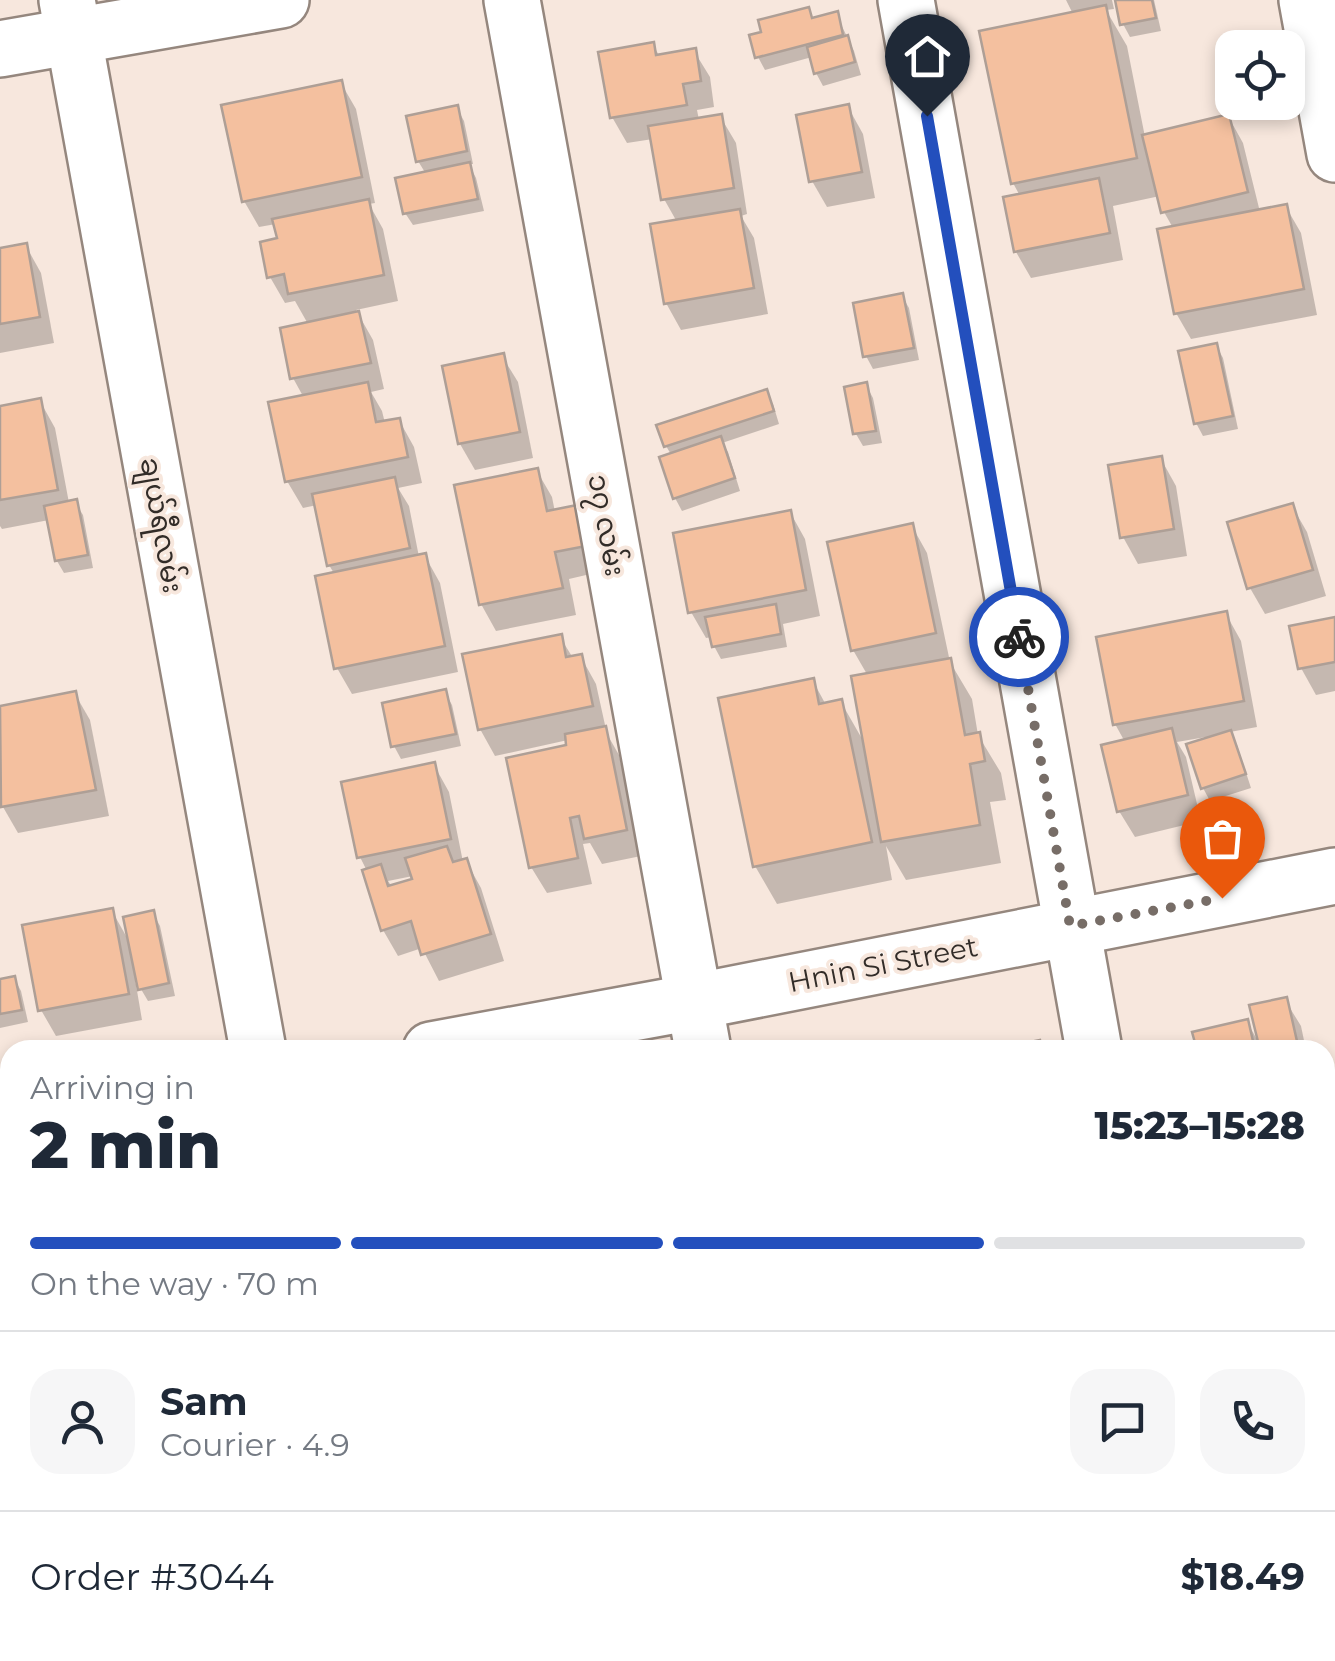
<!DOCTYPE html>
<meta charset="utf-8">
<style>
:root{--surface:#fff;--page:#f6f6f7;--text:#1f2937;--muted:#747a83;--line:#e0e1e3;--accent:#234fbd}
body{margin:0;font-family:Montserrat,"Noto Sans Myanmar",sans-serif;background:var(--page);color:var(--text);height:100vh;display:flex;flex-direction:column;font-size:38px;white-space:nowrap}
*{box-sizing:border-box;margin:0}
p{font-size:32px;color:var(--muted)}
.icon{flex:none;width:55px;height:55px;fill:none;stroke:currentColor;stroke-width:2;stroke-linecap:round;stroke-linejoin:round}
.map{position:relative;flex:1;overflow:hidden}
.drawer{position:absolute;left:0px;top:1040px;width:1335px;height:622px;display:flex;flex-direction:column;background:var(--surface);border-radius:30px 30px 0 0;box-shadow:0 5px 15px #0003}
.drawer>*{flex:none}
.fabs{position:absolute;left:1215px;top:30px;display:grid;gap:20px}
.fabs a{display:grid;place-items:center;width:90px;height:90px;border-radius:20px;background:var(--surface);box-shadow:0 5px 15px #0003;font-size:50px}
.pin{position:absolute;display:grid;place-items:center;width:85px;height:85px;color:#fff;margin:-102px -42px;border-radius:50% 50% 50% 0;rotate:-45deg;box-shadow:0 0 10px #0007}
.pin .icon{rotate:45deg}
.courier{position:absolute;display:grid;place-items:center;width:100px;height:100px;margin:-50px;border:8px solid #234fbd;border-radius:50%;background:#fff;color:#222;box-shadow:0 2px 12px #0007}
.head em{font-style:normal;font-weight:800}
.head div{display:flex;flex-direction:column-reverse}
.head{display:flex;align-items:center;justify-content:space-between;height:170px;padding:0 30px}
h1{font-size:65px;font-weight:800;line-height:75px}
.bar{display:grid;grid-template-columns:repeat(4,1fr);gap:15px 10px;align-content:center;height:120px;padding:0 30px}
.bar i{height:12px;border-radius:8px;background:var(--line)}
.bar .active{background:var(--accent)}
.bar p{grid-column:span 4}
.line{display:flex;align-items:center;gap:25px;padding:0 30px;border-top:2px solid var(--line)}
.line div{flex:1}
.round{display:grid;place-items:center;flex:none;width:105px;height:105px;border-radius:30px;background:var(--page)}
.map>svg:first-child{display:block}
</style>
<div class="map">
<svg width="1335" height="1661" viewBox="0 0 1335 1661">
<rect width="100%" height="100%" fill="#f7e7dd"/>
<g fill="#0003" fill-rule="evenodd">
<polygon points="1066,0 1112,0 1114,9 1106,10 1127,46 1145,137 1228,116 1243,143 1260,212 1286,207 1301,233 1317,315 1191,339 1176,313 1173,228 1164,212 1160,196 1113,206 1123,260 1031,278 1016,252 1020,196 1013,183 1073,14"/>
<polygon points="1118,0 1154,0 1161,31 1130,37 1123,24"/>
<polygon points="808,10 814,20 836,14 854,51 861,75 823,86 816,73 812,57 765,70 758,57"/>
<polygon points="653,45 660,57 694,51 710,77 714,107 697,110 699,120 720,116 736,143 747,214 741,216 754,238 768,314 681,330 666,303 677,222 664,199 653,139 627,143 612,117"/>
<polygon points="341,83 356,109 375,203 369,204 383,229 398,301 356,310 373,340 384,389 371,392 382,411 385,423 399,420 414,447 422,483 398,488 409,506 419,557 425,556 440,583 458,672 352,694 337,668 335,575 329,565 317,505 303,508 287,481 304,398 293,378 283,330 308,324 295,301 285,303 270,277 280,240 276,224 259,227 244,201"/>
<polygon points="848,107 863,134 875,198 827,207 812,181"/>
<polygon points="457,108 464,121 473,164 469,164 476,178 484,211 413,225 405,213 426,174 418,161"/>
<polygon points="26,246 41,273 54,343 0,353 0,249"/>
<polygon points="902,296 909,308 919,360 873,369 866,356"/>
<polygon points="1216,345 1223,358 1238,429 1203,436 1196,423"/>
<polygon points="502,356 518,382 533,458 475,470 460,444"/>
<polygon points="866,385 873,398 882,443 863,446 856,434"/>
<polygon points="766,392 773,404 779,424 722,443 728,452 740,491 682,511 675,498 672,456 666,446"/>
<polygon points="40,401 55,428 69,503 75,502 83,515 93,568 64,573 57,561 49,520 2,529 0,526 0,408"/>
<polygon points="1161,459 1176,486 1187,556 1138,564 1123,537"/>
<polygon points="537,471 552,497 555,512 576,508 599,572 569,579 576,615 496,631 481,604"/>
<polygon points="1292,506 1307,532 1326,596 1265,614 1250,588"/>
<polygon points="790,512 805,539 820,616 783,624 787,647 721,659 714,646 712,637 706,638 691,612"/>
<polygon points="912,526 927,553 950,662 972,699 978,735 1001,773 1006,800 990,802 1001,863 906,880 886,846 892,880 777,904 755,866 813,681 826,705 841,702 865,744 868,676 853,650"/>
<polygon points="1226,614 1241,641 1257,727 1230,732 1237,745 1251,788 1210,801 1203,788 1206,737 1177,742 1186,757 1201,821 1135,837 1119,811 1125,742 1115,724"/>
<polygon points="1335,619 1335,691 1316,695 1301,668"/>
<polygon points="560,637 573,658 581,657 596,684 607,734 619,755 641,856 602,864 590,843 583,844 592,884 547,893 531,867 569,747 568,740 495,756 480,729"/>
<polygon points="445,692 452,705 461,746 401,759 394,746"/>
<polygon points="75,694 90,720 109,816 18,833 3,807 0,790 0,708"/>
<path d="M434 765 449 792 463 862 466 861 481 888 504 961 439 981 422 948 398 956 383 930 367 871 360 857ZM413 876 415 880 392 887 388 881Z"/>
<polygon points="112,911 130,943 153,913 160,926 175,996 148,1001 135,979 142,1020 56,1036 41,1010"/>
<polygon points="14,978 21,991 28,1022 0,1028 0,981"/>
<polygon points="1285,1000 1301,1026 1306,1050 1199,1050 1247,1022 1259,1043"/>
<polygon points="1325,1183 1328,1199 1335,1210 1335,1399 1325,1401"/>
<polygon points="10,1237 10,1354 0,1356 0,1239"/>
<polygon points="10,1429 10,1541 0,1524 0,1431"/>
<polygon points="193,1652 285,1652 286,1661 195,1661"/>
<polygon points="653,1652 789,1652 789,1653 755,1661 655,1661"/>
<polygon points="919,1652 1020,1652 1025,1661 893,1661"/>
<polygon points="1030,1652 1164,1652 1166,1661 1032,1661"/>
</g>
<g fill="#f4c09f" stroke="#ae9f96" stroke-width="2.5">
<polygon points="1115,0 1152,0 1156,18 1120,25"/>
<polygon points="1106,5 1137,158 1011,184 979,31"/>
<polygon points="809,7 812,18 838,11 843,35 755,58 749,35 761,32 758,20"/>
<polygon points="848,35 855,62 814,74 807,47"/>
<polygon points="654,42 656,55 696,48 701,81 683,84 687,105 610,118 598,52"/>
<polygon points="342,80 362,177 242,202 221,105"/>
<polygon points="849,104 862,172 809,182 796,115"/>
<polygon points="458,105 467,151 416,162 406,116"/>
<polygon points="722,114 734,188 661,200 648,126"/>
<polygon points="1229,114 1248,192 1161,213 1142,135"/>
<polygon points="470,162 478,199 403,214 395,178"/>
<polygon points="1099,178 1110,233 1014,252 1003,197"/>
<polygon points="369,199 384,275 288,294 284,274 267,278 260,242 277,238 272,219"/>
<polygon points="1287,204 1304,289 1174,314 1157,229"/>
<polygon points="740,209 754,288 664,304 650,224"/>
<polygon points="27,243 40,317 0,324 0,248"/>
<polygon points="903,293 914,348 863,357 853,303"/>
<polygon points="359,311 371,363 290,379 280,328"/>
<polygon points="1217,343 1233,416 1194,424 1178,351"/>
<polygon points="504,353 520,432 458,444 442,366"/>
<polygon points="368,382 376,422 400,418 408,457 285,482 268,402"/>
<polygon points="867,382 876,431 853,434 844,387"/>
<polygon points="767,389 774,411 664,447 656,425"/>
<polygon points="41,398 58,490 0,500 0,406"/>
<polygon points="721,436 735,478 673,499 659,457"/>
<polygon points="1162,456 1174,529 1120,538 1108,465"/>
<polygon points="538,468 547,511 577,505 586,546 555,552 563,588 479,605 454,485"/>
<polygon points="395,477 410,548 327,566 312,494"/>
<polygon points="77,499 88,555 55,561 44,506"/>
<polygon points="1293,503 1313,570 1247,589 1227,522"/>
<polygon points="791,510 806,590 688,613 673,533"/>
<polygon points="913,523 936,633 851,651 827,542"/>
<polygon points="426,553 445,646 334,669 315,576"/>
<polygon points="776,604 781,634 712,647 705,617"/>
<polygon points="1227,611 1244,701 1113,725 1096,637"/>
<polygon points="1335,617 1335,662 1298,669 1289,626"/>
<polygon points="562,634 566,657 582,654 593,706 478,730 462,654"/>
<polygon points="951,658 965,735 980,732 985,761 970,764 980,825 881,842 851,676"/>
<polygon points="814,678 819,704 842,699 872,842 753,867 718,698"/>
<polygon points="446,689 456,734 391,747 382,703"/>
<polygon points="76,691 96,790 1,807 0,706"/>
<polygon points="606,726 627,830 584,839 579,816 570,818 578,858 529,868 506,758 566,745 565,734"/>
<polygon points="1172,728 1188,795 1117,812 1101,745"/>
<polygon points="1231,730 1246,774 1201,789 1186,744"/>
<polygon points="435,762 451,839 357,858 341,782"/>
<polygon points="447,846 453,862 467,858 491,934 421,955 411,921 381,931 362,870 381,864 388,886 412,879 405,858"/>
<polygon points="113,908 129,994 38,1011 22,925"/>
<polygon points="154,910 169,983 138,990 123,917"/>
<polygon points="15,976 22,1010 0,1014 0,979"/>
<polygon points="1287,997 1299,1050 1260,1050 1249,1005"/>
<polygon points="1248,1019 1255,1050 1197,1050 1192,1032"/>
<polygon points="1040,1040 1042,1050 989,1050"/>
<polygon points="1325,1195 1335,1243 1335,1273 1325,1275"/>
<polygon points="10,1235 10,1325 0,1327 0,1237"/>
<polygon points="1335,1291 1335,1370 1325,1372 1325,1293"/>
<polygon points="10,1427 10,1512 0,1514 0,1429"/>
<polygon points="1335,1575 1335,1657 1316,1661 1298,1661 1297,1652 1325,1652 1325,1577"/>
<polygon points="191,1652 276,1652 277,1658 260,1661 192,1661"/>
<polygon points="531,1652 593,1652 594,1661 532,1661"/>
<polygon points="650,1652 740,1652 741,1661 652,1661"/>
<polygon points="905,1652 1015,1652 1017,1661 890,1661 889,1655"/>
<polygon points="1028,1652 1156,1652 1158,1661 1030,1661"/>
</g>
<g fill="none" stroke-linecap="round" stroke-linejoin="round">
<defs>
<g id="minor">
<polyline points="67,0 258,1050"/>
<polyline points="512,0 703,1050"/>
<polyline points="906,0 1094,1050"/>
<polyline points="1307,0 1335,154"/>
<polyline points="0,49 281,0"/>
<polyline points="431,1050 693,1002 1335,876"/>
<polyline points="0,1132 10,1130"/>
<polyline points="384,1652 386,1661"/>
<polyline points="818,1652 820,1661"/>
<polyline points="1211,1652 1213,1661"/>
</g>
</defs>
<use href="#minor" stroke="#95877e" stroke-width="60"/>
<use href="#minor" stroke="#fff" stroke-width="55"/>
</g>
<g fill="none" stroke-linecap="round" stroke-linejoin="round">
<polyline stroke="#776d67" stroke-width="10" stroke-dasharray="0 18" points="1019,637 1070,926 1222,898"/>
<polyline stroke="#234fbd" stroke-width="12" points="927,116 1019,637"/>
</g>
<g text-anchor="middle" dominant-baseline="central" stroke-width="8" stroke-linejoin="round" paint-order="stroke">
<g font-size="28" fill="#322c28" stroke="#f7e7dd">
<text transform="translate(162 525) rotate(80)">ချယ်ရီလမ်း</text>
<text transform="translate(607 525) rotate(80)">၁၇ လမ်း</text>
<text transform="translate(883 964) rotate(-11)">Hnin Si Street</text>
</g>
</g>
</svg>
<div class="fabs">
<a><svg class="icon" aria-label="locate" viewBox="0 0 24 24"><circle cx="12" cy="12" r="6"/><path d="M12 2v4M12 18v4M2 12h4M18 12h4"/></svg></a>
</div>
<div class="pin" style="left:1222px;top:898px;background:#ea580c"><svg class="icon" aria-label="bag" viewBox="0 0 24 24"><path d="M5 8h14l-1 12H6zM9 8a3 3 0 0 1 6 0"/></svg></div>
<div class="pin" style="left:927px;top:116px;background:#1f2937"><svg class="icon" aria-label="home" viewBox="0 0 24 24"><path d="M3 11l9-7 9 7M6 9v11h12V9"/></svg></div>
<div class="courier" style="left:1019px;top:637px"><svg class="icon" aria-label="bike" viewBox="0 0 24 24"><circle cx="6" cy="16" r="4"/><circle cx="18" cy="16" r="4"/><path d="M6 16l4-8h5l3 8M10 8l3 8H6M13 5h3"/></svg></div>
<section class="drawer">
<div class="head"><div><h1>2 min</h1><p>Arriving in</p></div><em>15:23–15:28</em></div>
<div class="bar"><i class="active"></i><i class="active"></i><i class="active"></i><i></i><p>On the way · 70 m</p></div>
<div class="line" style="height:180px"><a class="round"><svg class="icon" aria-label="person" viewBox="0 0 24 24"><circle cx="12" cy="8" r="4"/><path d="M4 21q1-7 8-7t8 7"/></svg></a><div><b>Sam</b><p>Courier · 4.9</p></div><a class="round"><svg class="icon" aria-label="chat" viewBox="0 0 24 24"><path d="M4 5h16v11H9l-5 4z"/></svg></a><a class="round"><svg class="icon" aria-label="phone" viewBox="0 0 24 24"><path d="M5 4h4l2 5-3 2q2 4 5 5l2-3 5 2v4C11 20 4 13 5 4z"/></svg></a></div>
<div class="line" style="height:130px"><div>Order #3044</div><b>$18.49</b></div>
</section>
</div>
